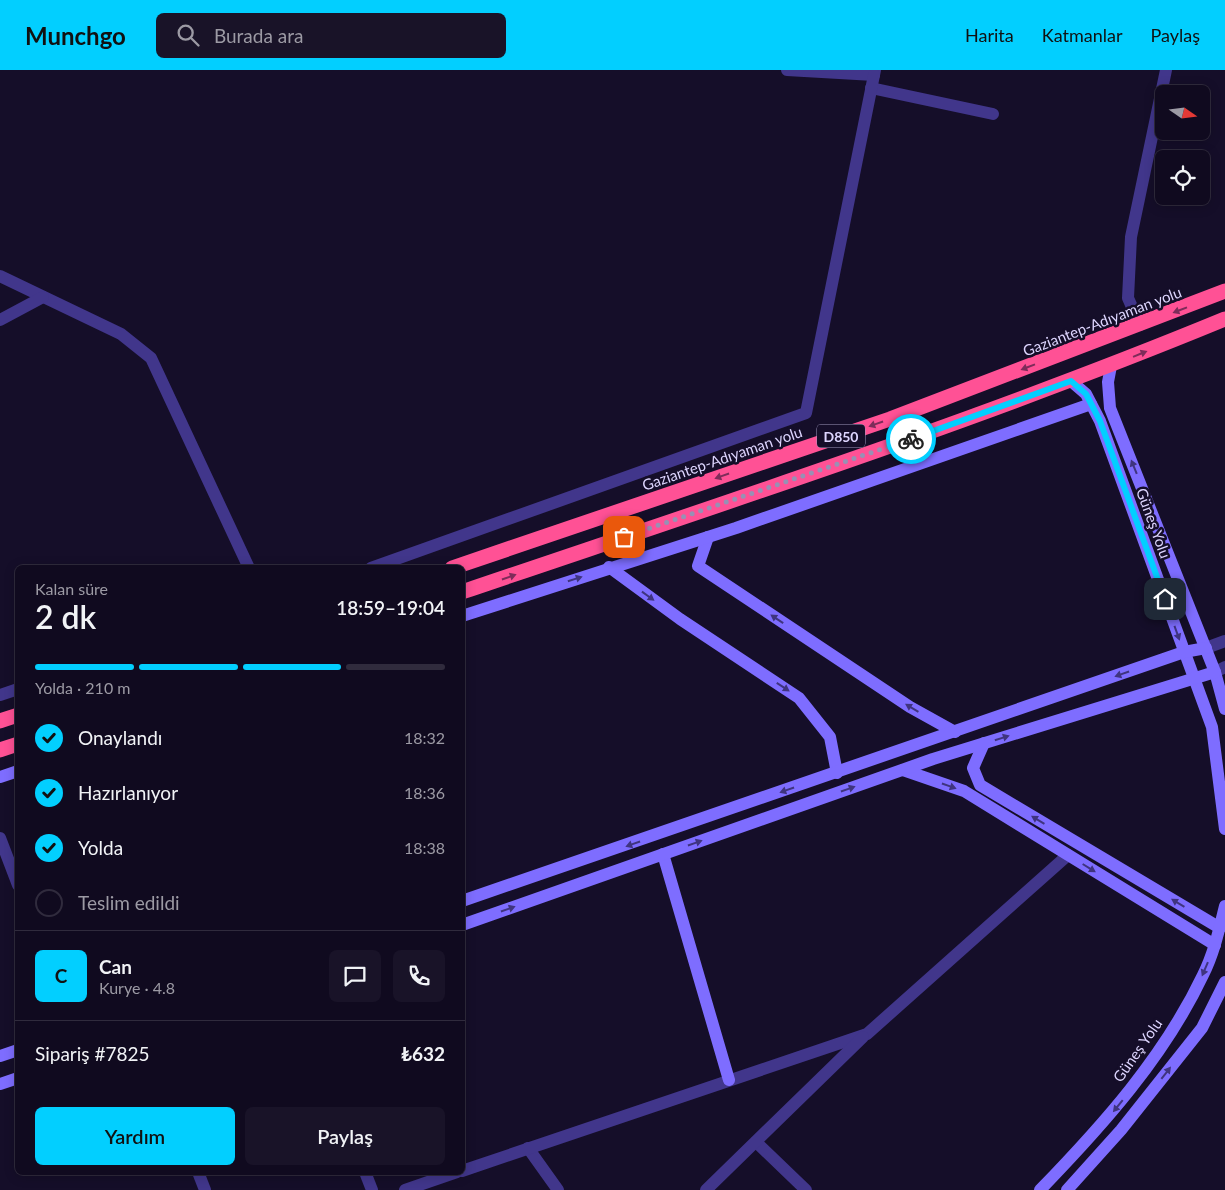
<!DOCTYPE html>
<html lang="tr">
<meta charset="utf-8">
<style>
:root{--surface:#100a1f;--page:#191328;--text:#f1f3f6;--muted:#9c9aa4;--line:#302b3d;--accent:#02cfff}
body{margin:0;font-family:Lato,sans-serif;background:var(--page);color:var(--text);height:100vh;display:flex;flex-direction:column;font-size:19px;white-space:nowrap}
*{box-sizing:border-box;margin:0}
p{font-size:16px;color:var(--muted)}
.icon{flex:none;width:28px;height:28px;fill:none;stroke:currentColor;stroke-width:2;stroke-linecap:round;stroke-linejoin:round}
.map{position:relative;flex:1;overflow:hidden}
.sheet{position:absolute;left:15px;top:495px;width:450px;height:610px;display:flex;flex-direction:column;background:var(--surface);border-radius:8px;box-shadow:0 2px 12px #0003,0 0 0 1px var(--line)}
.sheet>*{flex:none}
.needle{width:32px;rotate:104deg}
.tools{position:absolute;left:1155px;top:15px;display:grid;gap:10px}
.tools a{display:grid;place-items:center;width:55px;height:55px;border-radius:8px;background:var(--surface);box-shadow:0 2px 12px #0003,0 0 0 1px var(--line);font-size:25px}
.pin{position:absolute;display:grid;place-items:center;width:42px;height:42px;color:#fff;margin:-21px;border-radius:10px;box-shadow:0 2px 8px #0006}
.courier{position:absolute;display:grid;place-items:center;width:50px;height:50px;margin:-25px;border:4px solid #02cfff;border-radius:50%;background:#fff;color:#222;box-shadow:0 1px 6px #0007}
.summary em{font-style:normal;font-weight:600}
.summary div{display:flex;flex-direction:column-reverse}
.summary{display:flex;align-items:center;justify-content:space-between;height:85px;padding:0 20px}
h1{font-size:32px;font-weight:600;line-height:38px}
.bar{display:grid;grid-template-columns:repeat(4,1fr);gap:8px 5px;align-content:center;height:60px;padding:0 20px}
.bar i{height:6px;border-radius:4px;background:var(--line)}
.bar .selected{background:var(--accent)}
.bar p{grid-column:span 4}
.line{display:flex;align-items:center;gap:12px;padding:0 20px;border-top:1px solid var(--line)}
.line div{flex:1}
.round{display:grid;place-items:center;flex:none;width:52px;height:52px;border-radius:8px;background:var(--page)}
ol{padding:0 20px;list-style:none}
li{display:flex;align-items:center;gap:15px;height:55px}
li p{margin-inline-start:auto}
li .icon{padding:5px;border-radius:50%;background:var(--accent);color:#111;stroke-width:4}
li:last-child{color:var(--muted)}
li i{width:28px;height:28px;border:2px solid var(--line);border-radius:50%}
.cta{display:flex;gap:10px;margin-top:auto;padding:10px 20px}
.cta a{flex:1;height:58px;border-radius:8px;background:var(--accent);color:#111;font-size:20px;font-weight:600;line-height:58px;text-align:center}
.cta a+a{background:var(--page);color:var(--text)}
header{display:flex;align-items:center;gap:30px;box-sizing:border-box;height:70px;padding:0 25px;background:var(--accent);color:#111}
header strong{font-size:24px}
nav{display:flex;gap:28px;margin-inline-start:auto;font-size:18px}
.search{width:350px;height:45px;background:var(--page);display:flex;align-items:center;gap:12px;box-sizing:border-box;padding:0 18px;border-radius:8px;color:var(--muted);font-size:19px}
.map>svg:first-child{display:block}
</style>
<header>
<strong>Munchgo</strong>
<div class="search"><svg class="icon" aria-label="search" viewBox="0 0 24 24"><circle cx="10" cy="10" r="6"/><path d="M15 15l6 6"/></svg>Burada ara</div>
<nav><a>Harita</a><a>Katmanlar</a><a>Paylaş</a></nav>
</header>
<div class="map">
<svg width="1225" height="1120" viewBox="0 0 1225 1120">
<rect width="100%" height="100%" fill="#150e29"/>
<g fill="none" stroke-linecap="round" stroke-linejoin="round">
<g stroke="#41368b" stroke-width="12">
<polyline points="787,0 874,5 875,0"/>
<polyline points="871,18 993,44"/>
<polyline points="0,206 121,264 151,288 249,498"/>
<polyline points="0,250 43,227"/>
<polyline points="1140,255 1128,228 1131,167 1166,0"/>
<polyline points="371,498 806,343 874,5"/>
<polyline points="1206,578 1225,571"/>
<polyline points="1215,602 1225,597"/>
<polyline points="0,625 18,619"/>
<polyline points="0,768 18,815"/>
<polyline points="756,1072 806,1120"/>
<polyline points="528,1078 558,1120"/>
<polyline points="462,1101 867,964 1068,785"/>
<polyline points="198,1102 205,1120"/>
<polyline points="365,1102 372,1120"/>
<polyline points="405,1120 457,1102"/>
<polyline points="706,1120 863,967"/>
</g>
<g stroke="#7e6dff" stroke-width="12">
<polyline points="1111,296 1108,312 1110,338 1215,602 1225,639"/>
<polyline points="1071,311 1086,324 1100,351 1212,657 1225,759"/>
<polyline points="708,467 698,496 910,637 955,662"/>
<polyline points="609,497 680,549 799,628 830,667 837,703"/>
<polyline points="462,546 736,458 1091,334"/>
<polyline points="984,673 973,698 980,715 1220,858"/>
<polyline points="903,700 964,721 1215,875"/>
<polyline points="0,707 18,701"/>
<polyline points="663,784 729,1010"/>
<polyline points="462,831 1184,582 1206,578"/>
<polyline points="462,855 933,689 1215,602"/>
<polyline points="0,986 18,980"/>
<polyline points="0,1014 18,1008"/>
<path d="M1040 1120C1103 1055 1164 987 1203 905 1214 883 1219 860 1225 836"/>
<polyline points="1067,1120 1121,1060 1202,958 1225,912"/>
</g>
<g stroke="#ff5195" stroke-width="15">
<polyline points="452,498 890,349 1225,221"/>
<path d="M462 522C718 435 975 352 1225 249"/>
<polyline points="0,651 18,645"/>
<polyline points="0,680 18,674"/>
</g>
</g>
<defs><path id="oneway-solid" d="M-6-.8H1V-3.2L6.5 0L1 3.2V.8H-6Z" transform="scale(1.25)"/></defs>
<g fill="#7e2c5a">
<use href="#oneway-solid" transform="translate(1180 240) rotate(159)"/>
<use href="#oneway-solid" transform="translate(1140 284) rotate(-22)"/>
<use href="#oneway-solid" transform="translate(1028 297) rotate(159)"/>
<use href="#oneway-solid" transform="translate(876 354) rotate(161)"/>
<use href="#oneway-solid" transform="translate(722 406) rotate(161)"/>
<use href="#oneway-solid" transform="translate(509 507) rotate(-19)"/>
</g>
<g fill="#3f347f">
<use href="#oneway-solid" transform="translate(1134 397) rotate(-112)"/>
<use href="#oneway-solid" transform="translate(575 509) rotate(-18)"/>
<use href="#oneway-solid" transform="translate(648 526) rotate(36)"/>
<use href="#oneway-solid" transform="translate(777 549) rotate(-146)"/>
<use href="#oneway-solid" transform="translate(1177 563) rotate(70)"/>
<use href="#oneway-solid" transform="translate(1122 604) rotate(161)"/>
<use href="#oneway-solid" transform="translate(783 617) rotate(33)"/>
<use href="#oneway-solid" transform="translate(912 638) rotate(-149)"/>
<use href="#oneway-solid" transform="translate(1002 668) rotate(-17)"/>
<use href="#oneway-solid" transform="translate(949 716) rotate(19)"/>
<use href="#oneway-solid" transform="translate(848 719) rotate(-19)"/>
<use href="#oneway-solid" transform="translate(787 720) rotate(161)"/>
<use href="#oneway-solid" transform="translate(1038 750) rotate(-149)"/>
<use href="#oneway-solid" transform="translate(695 773) rotate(-19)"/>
<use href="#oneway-solid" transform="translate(633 774) rotate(161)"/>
<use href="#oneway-solid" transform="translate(1089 798) rotate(32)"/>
<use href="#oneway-solid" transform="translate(1178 833) rotate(-149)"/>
<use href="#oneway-solid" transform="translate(508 839) rotate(-19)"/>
<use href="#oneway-solid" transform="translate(1205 899) rotate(113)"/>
<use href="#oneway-solid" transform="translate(1166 1003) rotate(-52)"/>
<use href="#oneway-solid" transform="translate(1118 1036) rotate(129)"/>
</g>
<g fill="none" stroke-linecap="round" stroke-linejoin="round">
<polyline stroke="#9890b4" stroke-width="5" stroke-dasharray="0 9" points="624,467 911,369"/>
<polyline stroke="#02cfff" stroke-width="6" points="911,369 1071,311 1086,324 1100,351 1165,529"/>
</g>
<g text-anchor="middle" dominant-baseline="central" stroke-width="5" stroke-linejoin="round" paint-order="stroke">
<rect fill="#150e29" stroke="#a29abf" stroke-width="1" x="817" y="354.5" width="48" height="23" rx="4"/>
<g font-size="14" font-weight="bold" fill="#ded6ff">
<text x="841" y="366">D850</text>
</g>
<g font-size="15" fill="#ded6ff" stroke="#150e29">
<text transform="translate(1102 251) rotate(-21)">Gaziantep-Adıyaman yolu</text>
<text transform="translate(722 388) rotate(-19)">Gaziantep-Adıyaman yolu</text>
<text transform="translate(1154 453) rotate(70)">Güneş Yolu</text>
<text transform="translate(1137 980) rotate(-55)">Güneş Yolu</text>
</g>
</g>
</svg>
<div class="tools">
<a><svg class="needle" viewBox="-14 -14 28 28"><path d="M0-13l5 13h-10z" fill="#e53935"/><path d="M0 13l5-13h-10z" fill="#9c9aa4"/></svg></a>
<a><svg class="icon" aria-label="locate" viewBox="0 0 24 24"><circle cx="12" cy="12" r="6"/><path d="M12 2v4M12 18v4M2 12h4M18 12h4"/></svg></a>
</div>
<div class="pin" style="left:624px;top:467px;background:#ea580c"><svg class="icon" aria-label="bag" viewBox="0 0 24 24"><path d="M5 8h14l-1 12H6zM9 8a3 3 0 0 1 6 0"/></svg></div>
<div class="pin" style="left:1165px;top:529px;background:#1f2937"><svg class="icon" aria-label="home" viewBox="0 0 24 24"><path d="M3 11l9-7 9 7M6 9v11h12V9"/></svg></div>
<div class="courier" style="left:911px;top:369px"><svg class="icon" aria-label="bike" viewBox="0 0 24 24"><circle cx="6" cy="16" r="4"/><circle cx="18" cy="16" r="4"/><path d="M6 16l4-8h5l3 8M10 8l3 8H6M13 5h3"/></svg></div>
<section class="sheet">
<div class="summary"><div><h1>2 dk</h1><p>Kalan süre</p></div><em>18:59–19:04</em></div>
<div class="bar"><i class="selected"></i><i class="selected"></i><i class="selected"></i><i></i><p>Yolda · 210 m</p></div>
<ol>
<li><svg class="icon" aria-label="check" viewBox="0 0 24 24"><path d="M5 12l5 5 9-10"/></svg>Onaylandı<p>18:32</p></li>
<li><svg class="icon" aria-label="check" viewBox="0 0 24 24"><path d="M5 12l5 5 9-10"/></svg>Hazırlanıyor<p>18:36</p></li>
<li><svg class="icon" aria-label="check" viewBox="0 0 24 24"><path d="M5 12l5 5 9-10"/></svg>Yolda<p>18:38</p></li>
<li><i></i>Teslim edildi</li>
</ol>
<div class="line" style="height:90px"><b class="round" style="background:var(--accent);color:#111">C</b><div><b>Can</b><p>Kurye · 4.8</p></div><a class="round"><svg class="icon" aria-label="chat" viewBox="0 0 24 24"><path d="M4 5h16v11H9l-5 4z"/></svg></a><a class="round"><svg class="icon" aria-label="phone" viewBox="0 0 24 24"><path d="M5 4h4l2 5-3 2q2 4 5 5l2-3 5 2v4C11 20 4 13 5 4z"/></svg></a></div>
<div class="line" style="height:65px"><div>Sipariş #7825</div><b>₺632</b></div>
<div class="cta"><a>Yardım</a><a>Paylaş</a></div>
</section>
</div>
